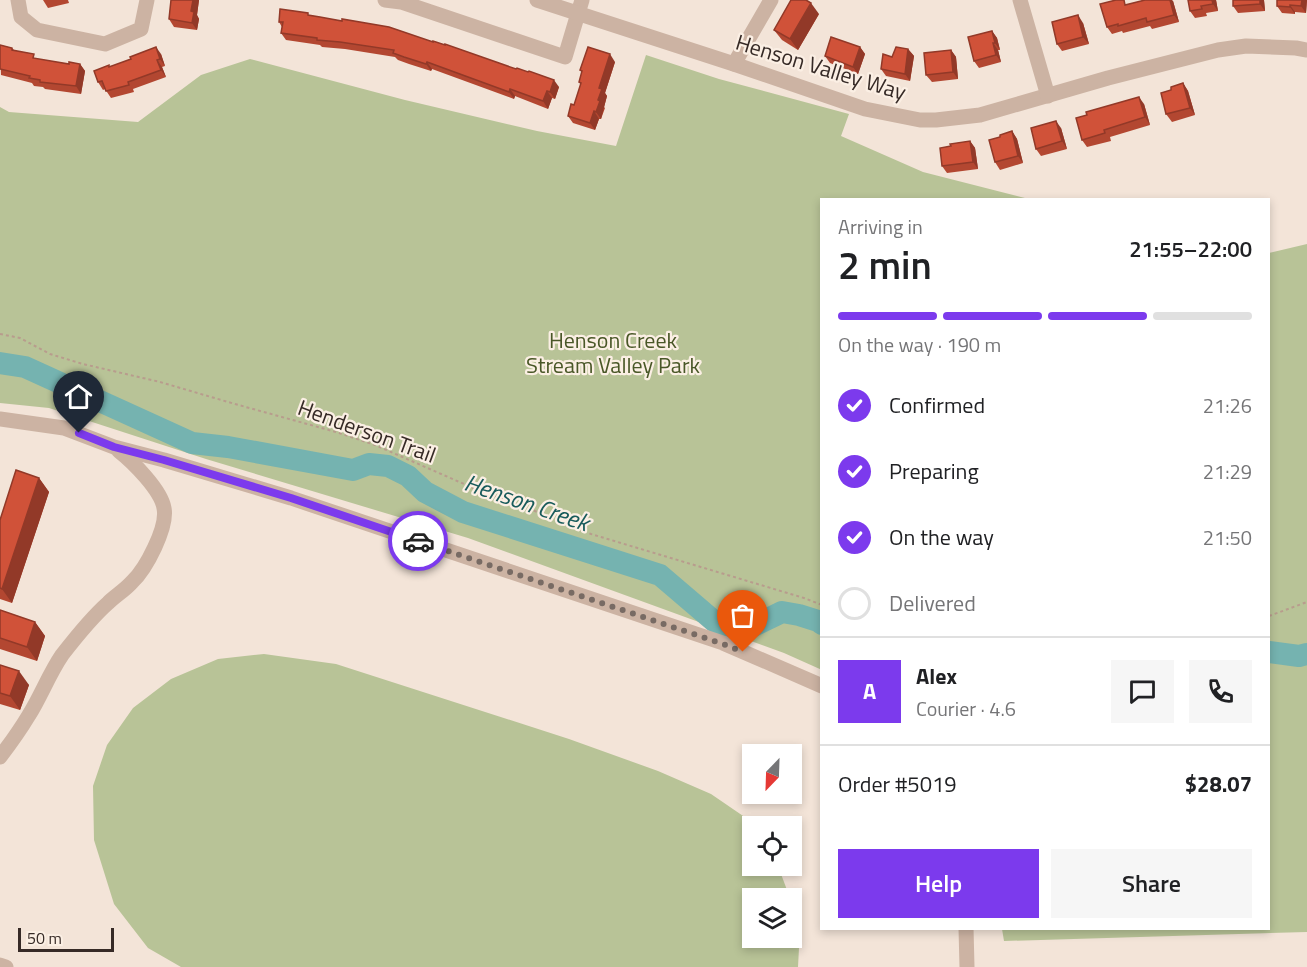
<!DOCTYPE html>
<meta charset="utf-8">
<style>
:root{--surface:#fff;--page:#f6f6f6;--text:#202124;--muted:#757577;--line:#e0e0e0;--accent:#7c3aed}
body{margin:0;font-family:"Titillium Web",sans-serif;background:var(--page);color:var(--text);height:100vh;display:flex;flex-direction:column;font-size:22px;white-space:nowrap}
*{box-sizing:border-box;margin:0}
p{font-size:20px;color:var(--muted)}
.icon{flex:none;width:33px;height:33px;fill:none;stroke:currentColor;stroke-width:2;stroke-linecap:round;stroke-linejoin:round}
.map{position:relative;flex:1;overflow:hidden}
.panel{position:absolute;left:820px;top:198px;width:450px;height:732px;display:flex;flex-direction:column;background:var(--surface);border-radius:0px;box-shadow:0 3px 9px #0003}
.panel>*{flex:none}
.needle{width:39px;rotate:203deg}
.fabs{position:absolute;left:742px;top:744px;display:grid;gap:12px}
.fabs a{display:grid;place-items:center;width:60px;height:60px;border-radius:0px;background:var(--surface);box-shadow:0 3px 9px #0003;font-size:30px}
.scale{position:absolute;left:18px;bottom:15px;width:96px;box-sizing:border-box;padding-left:6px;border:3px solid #362a26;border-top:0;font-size:16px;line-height:21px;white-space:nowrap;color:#362a26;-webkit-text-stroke:4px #fbefe4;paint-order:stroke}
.pin{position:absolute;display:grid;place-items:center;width:51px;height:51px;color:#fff;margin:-62px -26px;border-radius:50% 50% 50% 0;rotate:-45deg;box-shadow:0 0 6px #0007}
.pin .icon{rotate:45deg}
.courier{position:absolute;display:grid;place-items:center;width:60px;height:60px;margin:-30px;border:4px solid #7c3aed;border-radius:50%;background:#fff;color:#222;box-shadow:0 2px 8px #0007}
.headline em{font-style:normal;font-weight:600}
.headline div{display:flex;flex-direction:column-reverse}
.headline{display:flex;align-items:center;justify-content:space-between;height:102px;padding:0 18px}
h1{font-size:39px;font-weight:600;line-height:45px}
.bar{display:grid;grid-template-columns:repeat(4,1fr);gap:9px 6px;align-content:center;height:72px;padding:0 18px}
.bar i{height:8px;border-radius:4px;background:var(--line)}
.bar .active{background:var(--accent)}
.bar p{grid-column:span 4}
.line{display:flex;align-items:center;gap:15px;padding:0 18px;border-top:2px solid var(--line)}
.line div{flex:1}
.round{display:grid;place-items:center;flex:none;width:63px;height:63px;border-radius:0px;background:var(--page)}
ol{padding:0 18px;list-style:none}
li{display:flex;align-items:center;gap:18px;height:66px}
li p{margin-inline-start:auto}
li .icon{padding:6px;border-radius:50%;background:var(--accent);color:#fff;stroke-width:4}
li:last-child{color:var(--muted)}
li i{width:33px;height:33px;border:3px solid var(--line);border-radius:50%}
.action{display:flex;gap:12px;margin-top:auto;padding:12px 18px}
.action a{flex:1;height:69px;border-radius:0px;background:var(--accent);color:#fff;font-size:24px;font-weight:600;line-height:69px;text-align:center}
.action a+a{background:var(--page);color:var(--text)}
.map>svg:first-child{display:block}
</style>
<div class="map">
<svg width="1307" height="967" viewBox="0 0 1307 967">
<rect width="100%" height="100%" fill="#f3e4d8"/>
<g fill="#b8c397">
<polygon points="646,55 719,79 849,114 841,136 923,172 1029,199 822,200 822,670 784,653 468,538 206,459 49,408 0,403 0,107 9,112 138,122 201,75 250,59 405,100 537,131 616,146"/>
<polygon points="1307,244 1307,932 1004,941 1002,929 1269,928 1269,253"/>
<polygon points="264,654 336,664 569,739 658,771 711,794 749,820 754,826 753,866 778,866 790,898 753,898 753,938 792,938 792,904 799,948 798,967 181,967 148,948 114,904 94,840 93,786 107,745 133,708 171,679 218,659"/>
</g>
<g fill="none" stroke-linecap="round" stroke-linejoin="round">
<g stroke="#75b3b0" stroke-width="22">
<polyline points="0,363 25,367 192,443 228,447 353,470 369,464 388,466 408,476 425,492 463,512 660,575 715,622 733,630 747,629 782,612 799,615 818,621 822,624"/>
<polyline points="1269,652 1299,656 1307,654"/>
</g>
<g stroke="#b89c8d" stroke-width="2" stroke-dasharray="3 3" stroke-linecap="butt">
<polyline points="0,334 20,338 50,354 83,364 160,382 235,404 336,432 375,445 480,491 525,507 591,534 804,598 822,605"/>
<polyline points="1269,616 1307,602"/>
</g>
<g stroke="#ccb3a3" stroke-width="15">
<polyline points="18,0 21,17 37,30 105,44 141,29 147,0"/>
<polyline points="385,0 401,2 565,57 582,0"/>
<polyline points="537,0 734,64 865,109 920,120 936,120 980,115 1108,78 1218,50 1246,46 1296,48 1307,50"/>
<polyline points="1020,0 1048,96"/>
<polyline points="734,64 771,0"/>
<polyline points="0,419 64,428 114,447 164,460 291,498 723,643 822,686"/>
<path d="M0 757C10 744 20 730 29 715 41 696 49 674 62 655 76 637 91 618 108 603 115 596 125 590 132 582 146 569 168 527 164 508 161 490 133 462 119 451"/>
<polyline points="966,928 967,967"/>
<polyline points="0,965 6,967"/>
</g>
</g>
<g fill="#b34731">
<polygon points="43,0 68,0 69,3 48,8"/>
<polygon points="171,0 199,0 197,15 199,19 197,30 174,27 169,19"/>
<polygon points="1216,0 1218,11 1206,13 1207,16 1195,18 1190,11"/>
<polygon points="1264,0 1265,11 1238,13 1233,6"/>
<polygon points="1307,0 1306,13 1295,12 1295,14 1282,13 1277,6"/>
<polygon points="1173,1 1179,22 1152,29 1150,26 1123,33 1122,31 1112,34 1107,27 1128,5"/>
<polygon points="819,14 798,50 782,40 774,30"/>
<polygon points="309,15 559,87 555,99 552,98 548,109 515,96 514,99 432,69 431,71 409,64 398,60 395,57 345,49 322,47 320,45 286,40 281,33 282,27 279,22"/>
<polygon points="1083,23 1089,44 1062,51 1057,44"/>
<polygon points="992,31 997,38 1000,50 998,50 1001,62 979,68 974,61"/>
<polygon points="0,45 12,48 14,50 37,59 69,64 80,64 85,71 81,94 45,89 43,87 34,86 32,83 1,75"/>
<polygon points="860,47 865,54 858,74 830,63 825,56"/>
<polygon points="908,49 914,56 910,81 886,76 881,69 892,57"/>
<polygon points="951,50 956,57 958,79 932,82 926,75"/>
<polygon points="161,54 165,66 162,67 166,77 133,89 134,92 111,98 105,89 103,90 98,82 110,67"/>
<polygon points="615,62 605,93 607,96 604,107 605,108 601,119 599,119 595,130 573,123 568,116 574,105 581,85 579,82 582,72 580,70"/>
<polygon points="1183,83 1188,91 1195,115 1172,122 1166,114 1171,90"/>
<polygon points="1144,104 1150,125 1110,137 1111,141 1087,147 1082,140"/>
<polygon points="1061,128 1067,149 1041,156 1036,149"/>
<polygon points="1012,131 1017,139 1023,163 1000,170 995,162 1000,137"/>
<polygon points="970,141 975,148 978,169 947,173 942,166 951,146"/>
<polygon points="39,478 49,492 12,603 0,599 0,520"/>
<polygon points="0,610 35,622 45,636 37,661 0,649"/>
<polygon points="0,665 29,685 20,710 0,704"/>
</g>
<g fill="#923928">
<polygon points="193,0 199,0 197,15 199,19 197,30 192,23 191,11"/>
<polygon points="1170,0 1172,0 1173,1 1179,22 1174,15"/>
<polygon points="1212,0 1216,0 1218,11 1213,4"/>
<polygon points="1260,0 1264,0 1265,11 1260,4"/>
<polygon points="1302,0 1307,0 1306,13 1301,6"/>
<polygon points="811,3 819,14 798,50 790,39"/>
<polygon points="1290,5 1295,12 1295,14 1290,7"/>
<polygon points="1078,15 1083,23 1089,44 1083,37"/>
<polygon points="992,31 997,38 1000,50 995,43"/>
<polygon points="993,43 998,50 1001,62 996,55"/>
<polygon points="156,47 161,54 165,66 160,59"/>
<polygon points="860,47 865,54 858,74 853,67"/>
<polygon points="908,49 914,56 910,81 905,74"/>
<polygon points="951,50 956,57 958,79 953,72"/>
<polygon points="610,54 615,62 605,93 607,96 601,119 596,112 599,88"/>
<polygon points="157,60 162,67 166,77 161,70"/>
<polygon points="427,62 432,69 431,71 426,64"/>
<polygon points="80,64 85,71 81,94 76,86"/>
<polygon points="554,80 559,87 555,99 550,92"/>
<polygon points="1183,83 1188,91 1195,115 1190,108"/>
<polygon points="510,89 515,96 514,99 509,92"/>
<polygon points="547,91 552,98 548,109 543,101"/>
<polygon points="1139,97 1144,104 1150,125 1145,117"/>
<polygon points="594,111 599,119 595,130 590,123"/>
<polygon points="1056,121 1061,128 1067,149 1062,141"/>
<polygon points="1012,131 1017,139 1023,163 1018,156"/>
<polygon points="970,141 975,148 978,169 973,162"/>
<polygon points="39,478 49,492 12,603 2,589"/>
<polygon points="35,622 45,636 37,661 27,647"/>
<polygon points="19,671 29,685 20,710 10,696"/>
</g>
<g fill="#d05239" stroke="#923928" stroke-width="1.5">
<polygon points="171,0 193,0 191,11 194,12 192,23 169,19"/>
<polygon points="791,0 806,0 811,3 790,39 774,30"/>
<polygon points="1116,0 1124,0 1125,5 1145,0 1170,0 1174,15 1147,22 1146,18 1118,26 1118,24 1107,27 1100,4"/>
<polygon points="1188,0 1212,0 1213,4 1201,6 1202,9 1190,11"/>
<polygon points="1233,0 1260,0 1260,4 1233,6"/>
<polygon points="1277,0 1302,0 1301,6 1290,5 1290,7 1277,6"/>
<polygon points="280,9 308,13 308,15 320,17 342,21 342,19 389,27 433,42 433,41 445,45 445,44 516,69 517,68 528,72 529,71 554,80 550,92 547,91 543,101 510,89 509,92 427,62 426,64 404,57 393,53 394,50 340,42 317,40 317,38 281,33 283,22 279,22"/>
<polygon points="1078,15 1083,37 1057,44 1052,22"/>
<polygon points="992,31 995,43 993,43 996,55 974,61 968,37"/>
<polygon points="831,37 860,47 853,67 825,56"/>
<polygon points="0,45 12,48 12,50 34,54 33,58 69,64 69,62 80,64 76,86 40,82 40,80 29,78 30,76 0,69"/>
<polygon points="156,47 160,59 157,60 161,70 128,82 129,85 106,91 102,81 98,82 94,71 109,65 109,67 131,59 130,57"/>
<polygon points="588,47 610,54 599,88 602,89 598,100 600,101 596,112 594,111 590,123 568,116 571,104 574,105 581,83 579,82 582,71 580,70"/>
<polygon points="896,47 908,49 905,74 881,69 883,54 892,57"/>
<polygon points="951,50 953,72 926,75 924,53"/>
<polygon points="1183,83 1190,108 1166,114 1161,93 1171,90 1171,87"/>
<polygon points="1139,97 1145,117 1104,130 1105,133 1082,140 1076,118 1087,115 1086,112"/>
<polygon points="1056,121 1062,141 1036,149 1031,128"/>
<polygon points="1012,131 1018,156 995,162 989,140 1000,137 1000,135"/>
<polygon points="970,141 973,162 942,166 940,148 951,146 950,144"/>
<polygon points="16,470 39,478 2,589 0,588 0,520"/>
<polygon points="0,610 35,622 27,647 0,638"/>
<polygon points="0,665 19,671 10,696 0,693"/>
</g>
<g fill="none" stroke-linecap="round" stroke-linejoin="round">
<polyline stroke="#786b64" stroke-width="6" stroke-dasharray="0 10.8" points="418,541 723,644 743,652"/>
<polyline stroke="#7c3aed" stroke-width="8" points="79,433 114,447 164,460 291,498 418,541"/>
</g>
<g text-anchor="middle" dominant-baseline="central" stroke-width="4.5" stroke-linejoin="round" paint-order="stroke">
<g font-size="22" fill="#362a26" stroke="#fbefe4">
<text transform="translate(821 67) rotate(17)">Henson Valley Way</text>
<text transform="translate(367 431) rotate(20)">Henderson Trail</text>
</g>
<g font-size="22" fill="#495727" stroke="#fbefe4">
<text x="613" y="340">Henson Creek<tspan x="613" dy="25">Stream Valley Park</tspan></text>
</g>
<g font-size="24" font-style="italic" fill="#185b5b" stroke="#fbefe4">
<text transform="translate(527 502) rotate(19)">Henson Creek</text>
</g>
</g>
</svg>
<div class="fabs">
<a><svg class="needle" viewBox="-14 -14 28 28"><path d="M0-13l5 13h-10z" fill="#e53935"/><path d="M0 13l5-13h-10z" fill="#757577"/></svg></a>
<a><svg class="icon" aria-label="locate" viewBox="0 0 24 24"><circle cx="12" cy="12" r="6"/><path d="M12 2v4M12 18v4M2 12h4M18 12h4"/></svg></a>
<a><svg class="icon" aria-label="layers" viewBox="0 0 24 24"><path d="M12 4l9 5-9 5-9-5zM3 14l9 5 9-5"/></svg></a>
</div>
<div class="scale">50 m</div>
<div class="pin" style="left:743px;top:652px;background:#ea580c"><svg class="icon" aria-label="bag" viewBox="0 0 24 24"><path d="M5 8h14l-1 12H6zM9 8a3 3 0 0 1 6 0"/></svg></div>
<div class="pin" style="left:79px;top:433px;background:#1f2937"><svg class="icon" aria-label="home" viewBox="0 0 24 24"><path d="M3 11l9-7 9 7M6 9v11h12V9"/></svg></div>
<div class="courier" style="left:418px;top:541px"><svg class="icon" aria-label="car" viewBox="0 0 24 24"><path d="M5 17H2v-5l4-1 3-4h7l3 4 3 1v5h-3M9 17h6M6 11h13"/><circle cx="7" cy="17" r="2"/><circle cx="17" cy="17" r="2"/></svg></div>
<section class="panel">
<div class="headline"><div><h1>2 min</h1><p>Arriving in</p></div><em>21:55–22:00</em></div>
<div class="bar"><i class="active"></i><i class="active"></i><i class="active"></i><i></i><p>On the way · 190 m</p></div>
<ol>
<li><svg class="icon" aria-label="check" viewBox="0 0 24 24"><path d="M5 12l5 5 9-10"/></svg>Confirmed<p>21:26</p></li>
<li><svg class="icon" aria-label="check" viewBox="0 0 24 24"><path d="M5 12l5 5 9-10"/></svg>Preparing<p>21:29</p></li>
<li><svg class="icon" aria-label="check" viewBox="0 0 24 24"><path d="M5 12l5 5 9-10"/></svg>On the way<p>21:50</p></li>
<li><i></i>Delivered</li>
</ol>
<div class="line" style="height:108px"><b class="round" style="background:var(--accent);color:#fff">A</b><div><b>Alex</b><p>Courier · 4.6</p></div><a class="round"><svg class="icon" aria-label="chat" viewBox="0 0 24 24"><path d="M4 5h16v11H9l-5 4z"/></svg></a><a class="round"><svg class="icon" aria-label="phone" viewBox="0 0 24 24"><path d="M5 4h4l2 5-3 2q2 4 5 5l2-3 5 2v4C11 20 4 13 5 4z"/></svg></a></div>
<div class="line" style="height:78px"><div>Order #5019</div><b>$28.07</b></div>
<div class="action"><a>Help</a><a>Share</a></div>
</section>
</div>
